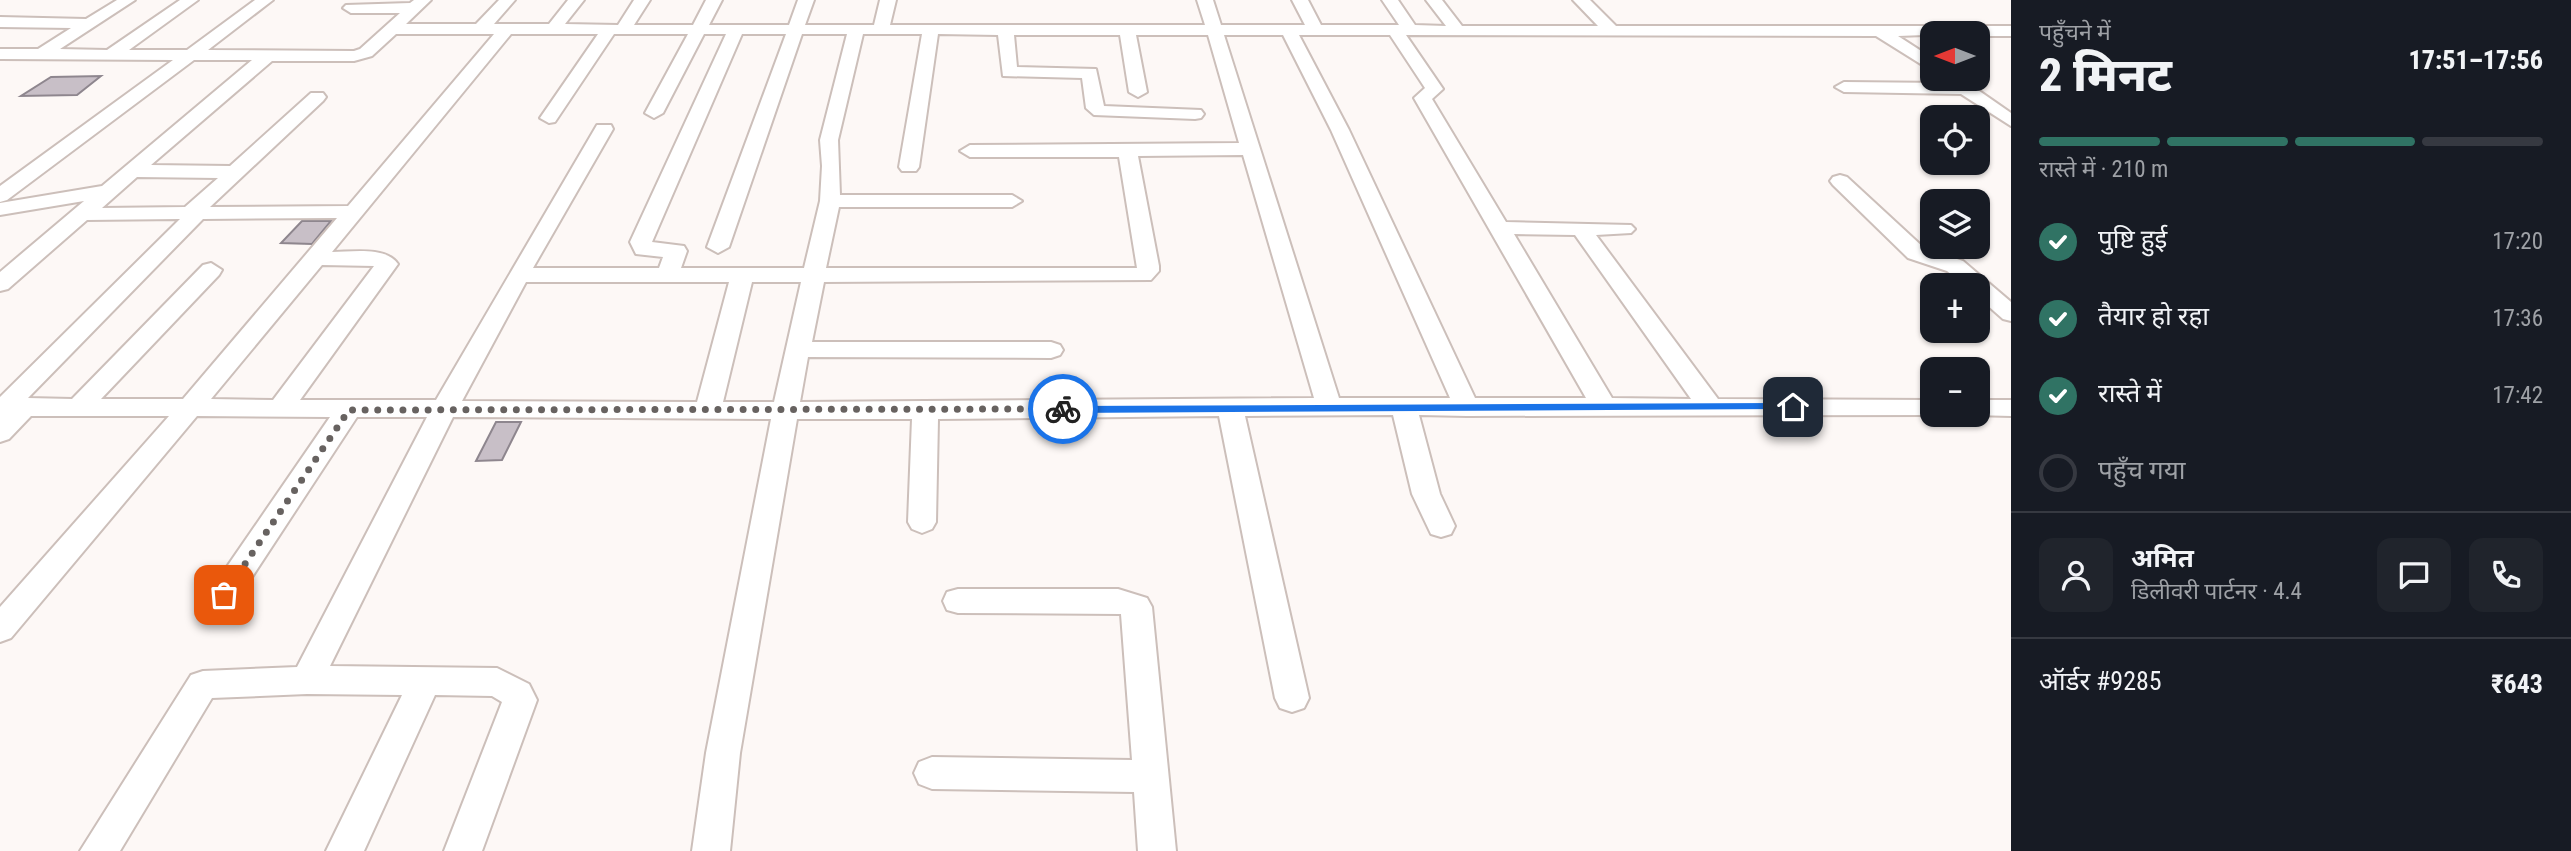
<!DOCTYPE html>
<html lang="hi">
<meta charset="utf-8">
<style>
:root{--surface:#171b24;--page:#20242c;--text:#f1f3f6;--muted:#9ea1a6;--line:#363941;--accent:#307364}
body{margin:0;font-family:"Roboto Condensed","Noto Sans Devanagari",sans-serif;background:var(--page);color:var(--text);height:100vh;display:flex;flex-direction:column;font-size:26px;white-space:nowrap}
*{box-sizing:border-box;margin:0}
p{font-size:23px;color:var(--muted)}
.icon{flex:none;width:38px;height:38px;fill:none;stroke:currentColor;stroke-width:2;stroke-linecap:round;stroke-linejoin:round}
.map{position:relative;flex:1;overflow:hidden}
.side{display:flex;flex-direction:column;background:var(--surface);width:560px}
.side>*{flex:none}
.needle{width:46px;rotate:270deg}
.tools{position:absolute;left:1920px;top:21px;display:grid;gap:14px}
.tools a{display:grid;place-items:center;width:70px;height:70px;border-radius:14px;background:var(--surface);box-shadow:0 2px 5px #0004;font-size:35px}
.pin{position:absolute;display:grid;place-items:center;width:60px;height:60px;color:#fff;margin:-30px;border-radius:14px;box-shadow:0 4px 10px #0006}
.courier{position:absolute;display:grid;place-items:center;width:70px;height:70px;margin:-35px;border:5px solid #1a73e8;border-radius:50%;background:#fff;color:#222;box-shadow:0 2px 9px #0007}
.headline em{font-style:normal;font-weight:800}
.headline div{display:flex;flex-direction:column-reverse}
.headline{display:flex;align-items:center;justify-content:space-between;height:119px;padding:0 28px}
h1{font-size:46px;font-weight:800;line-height:52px}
.bar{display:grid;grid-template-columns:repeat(4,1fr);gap:10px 7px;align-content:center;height:84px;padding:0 28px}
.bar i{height:9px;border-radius:5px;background:var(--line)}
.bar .active{background:var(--accent)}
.bar p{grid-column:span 4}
.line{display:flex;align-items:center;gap:18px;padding:0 28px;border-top:2px solid var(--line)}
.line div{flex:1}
.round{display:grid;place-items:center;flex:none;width:74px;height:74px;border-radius:14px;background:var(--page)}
ol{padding:0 28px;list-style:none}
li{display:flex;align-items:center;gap:21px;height:77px}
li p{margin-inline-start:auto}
li .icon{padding:7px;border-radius:50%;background:var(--accent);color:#fff;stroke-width:4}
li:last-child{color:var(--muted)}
li i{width:38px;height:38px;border:4px solid var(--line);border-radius:50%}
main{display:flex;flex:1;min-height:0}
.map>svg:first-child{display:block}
</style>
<main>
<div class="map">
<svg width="2011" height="851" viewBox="0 0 2011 851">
<rect width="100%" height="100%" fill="#fdf8f6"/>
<g fill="#c8bfc7" stroke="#8e868e" stroke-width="2">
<polygon points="101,76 77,95 21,96 51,77"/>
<polygon points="302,221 331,221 312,244 281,243"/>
<polygon points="496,422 521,422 502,460 476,461"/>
</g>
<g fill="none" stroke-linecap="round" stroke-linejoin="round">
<defs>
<g id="minor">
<path d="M117 0H135L60 49 107 50 180 0H198L129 50H187L255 0H273L208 50 354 51 360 49 400 13H351L343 8 346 5 410 3 414 0H431L406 24H476L499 0H515L494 24H549L568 0H584L565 24 618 25 634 0H650L634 25H693L706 0H722L709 25H789L798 0H814L805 25H874L880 0H896L890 25H1205L1197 0H1213L1221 25H1305L1292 0H1308L1321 25H1399L1382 0H1398L1415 25 1446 26 1426 0H1442L1462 26H1598L1573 0H1590L1616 26H2011V36H1978V33L1898 36 1932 58V71L1876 36 1406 35 1443 89 1432 99 1506 222 1631 225 1635 229 1631 233 1596 235 1718 399 1932 400V415H1938L1467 416 1419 415 1440 494 1455 526 1451 534 1441 537 1431 534 1412 494 1393 415 1245 416 1309 698 1304 708 1292 712 1280 708 1275 698 1219 416 938 419 936 522 932 529 922 533 912 529 908 522 912 419H797L740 753 730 851H692L706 753 771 419 453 417 330 666 497 668 529 684 537 700 482 851H444L502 702 492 696 435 695 364 851H326L402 695 307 694 212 698 120 851H80L191 675 203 671 297 667 427 417H357L235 603 224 607 213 603 209 595 213 587 330 417 197 416 11 638 0 642V607L169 416H31L9 439 0 442V397L180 219 87 220 8 289 0 291V272L84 201 0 215V203L102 186 252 60H194L7 200 0 202V186L173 60 0 59V49H38L71 28 0 27V17L86 19ZM396 34H494L348 206 210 207 323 101 326 97 323 93H311L230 166 151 165 272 61H354L372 56ZM511 34H598L540 118 549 123 555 122 614 34H688L645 113 654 118 663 113 704 34H726L630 242 636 254 663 257 659 268H533L613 129 611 125H597L436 400H300L398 264C386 246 351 252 332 252ZM742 34H786L707 247 718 253 729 247 802 34H847L820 140 822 166 820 201 804 268H681L687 251 684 246 652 242ZM863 34H922L899 167 902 171H916L919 167 938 34 998 35 1003 76 1082 78 1086 108 1094 115 1195 119 1201 118 1204 114 1201 110 1104 106 1096 69 1017 67 1014 35H1120L1129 92 1138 97 1147 92 1136 35H1208L1239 143 970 145 960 151 970 157H1119L1137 268H826L839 207H1012L1022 201 1012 195H840L838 140ZM1224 35H1283L1331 130 1450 398H1339ZM1299 35H1390L1425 88 1414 98 1586 398H1475L1349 130ZM1243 155 1314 398 800 402 808 357 1051 358 1060 355 1063 350 1060 345 1051 342H812L824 282 1151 280 1159 271V266L1138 156ZM137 177 218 178 185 207 102 208ZM337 218 183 399H101L219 275 222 270 211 263 203 265 72 399 28 398 203 219ZM1514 234 1575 235 1691 399 1612 398ZM322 265 374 266 273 400 211 399ZM526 282H729L697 402 462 401ZM752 282H801L774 402H723Z"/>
<polygon points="1944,79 1962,79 2011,113 2011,126 1961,94 1844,92 1835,87 1844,82 1946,83"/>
<polygon points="1840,175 1847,177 1924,248 1963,261 2011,302 2011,321 2003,319 1978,297 1978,285 1964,285 1947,271 1908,258 1833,185 1830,181 1833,177"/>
<polygon points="1978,400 2011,400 2011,416 1972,415 1978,415"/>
<polygon points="958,589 1118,589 1147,598 1152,607 1176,851 1138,851 1134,792 932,789 919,784 914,773 919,762 932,757 1132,760 1121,614 958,613 947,610 943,601 947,592"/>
</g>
</defs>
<use href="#minor" stroke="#ccbfba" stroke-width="4"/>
<use href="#minor" fill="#fff" fill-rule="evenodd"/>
</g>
<polygon fill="#1a73e8" points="1793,403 1797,404 1797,409 1063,413 1058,409 1063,406"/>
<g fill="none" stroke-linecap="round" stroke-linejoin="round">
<polyline stroke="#676260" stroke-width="7" stroke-dasharray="0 12.6" points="224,595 349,410 1063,409"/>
</g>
</svg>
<div class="tools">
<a><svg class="needle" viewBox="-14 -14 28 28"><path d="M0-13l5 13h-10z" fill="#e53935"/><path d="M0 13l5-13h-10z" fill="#9ea1a6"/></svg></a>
<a><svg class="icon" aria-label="locate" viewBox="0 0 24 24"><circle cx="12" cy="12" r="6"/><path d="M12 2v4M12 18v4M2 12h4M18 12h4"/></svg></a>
<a><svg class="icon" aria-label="layers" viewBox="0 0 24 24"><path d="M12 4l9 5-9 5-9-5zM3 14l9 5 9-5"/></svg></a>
<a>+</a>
<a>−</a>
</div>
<div class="pin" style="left:224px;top:595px;background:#ea580c"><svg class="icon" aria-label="bag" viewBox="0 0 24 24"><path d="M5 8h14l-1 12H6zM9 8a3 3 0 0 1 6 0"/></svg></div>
<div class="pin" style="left:1793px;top:407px;background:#1f2937"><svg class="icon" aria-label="home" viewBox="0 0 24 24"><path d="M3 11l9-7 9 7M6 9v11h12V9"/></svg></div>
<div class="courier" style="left:1063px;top:409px"><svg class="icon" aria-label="bike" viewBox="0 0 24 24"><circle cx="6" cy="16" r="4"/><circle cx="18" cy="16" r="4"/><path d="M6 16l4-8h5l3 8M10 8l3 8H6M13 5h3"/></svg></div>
</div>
<section class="side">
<div class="headline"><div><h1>2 मिनट</h1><p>पहुँचने में</p></div><em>17:51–17:56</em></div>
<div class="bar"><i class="active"></i><i class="active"></i><i class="active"></i><i></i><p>रास्ते में · 210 m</p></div>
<ol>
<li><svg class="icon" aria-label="check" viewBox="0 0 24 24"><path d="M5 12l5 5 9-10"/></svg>पुष्टि हुई<p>17:20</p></li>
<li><svg class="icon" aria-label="check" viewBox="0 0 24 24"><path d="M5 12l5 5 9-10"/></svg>तैयार हो रहा<p>17:36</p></li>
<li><svg class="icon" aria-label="check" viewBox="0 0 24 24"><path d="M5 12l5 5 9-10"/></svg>रास्ते में<p>17:42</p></li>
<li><i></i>पहुँच गया</li>
</ol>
<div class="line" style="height:126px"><a class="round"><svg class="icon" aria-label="person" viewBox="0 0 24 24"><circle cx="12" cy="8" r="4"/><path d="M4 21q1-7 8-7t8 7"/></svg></a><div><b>अमित</b><p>डिलीवरी पार्टनर · 4.4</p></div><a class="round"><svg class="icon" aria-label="chat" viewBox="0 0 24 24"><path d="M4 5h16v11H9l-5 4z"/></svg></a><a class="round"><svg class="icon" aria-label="phone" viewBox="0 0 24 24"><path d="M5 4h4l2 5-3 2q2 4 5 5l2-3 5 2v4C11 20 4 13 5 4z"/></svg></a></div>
<div class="line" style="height:91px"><div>ऑर्डर #9285</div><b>₹643</b></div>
</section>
</main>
